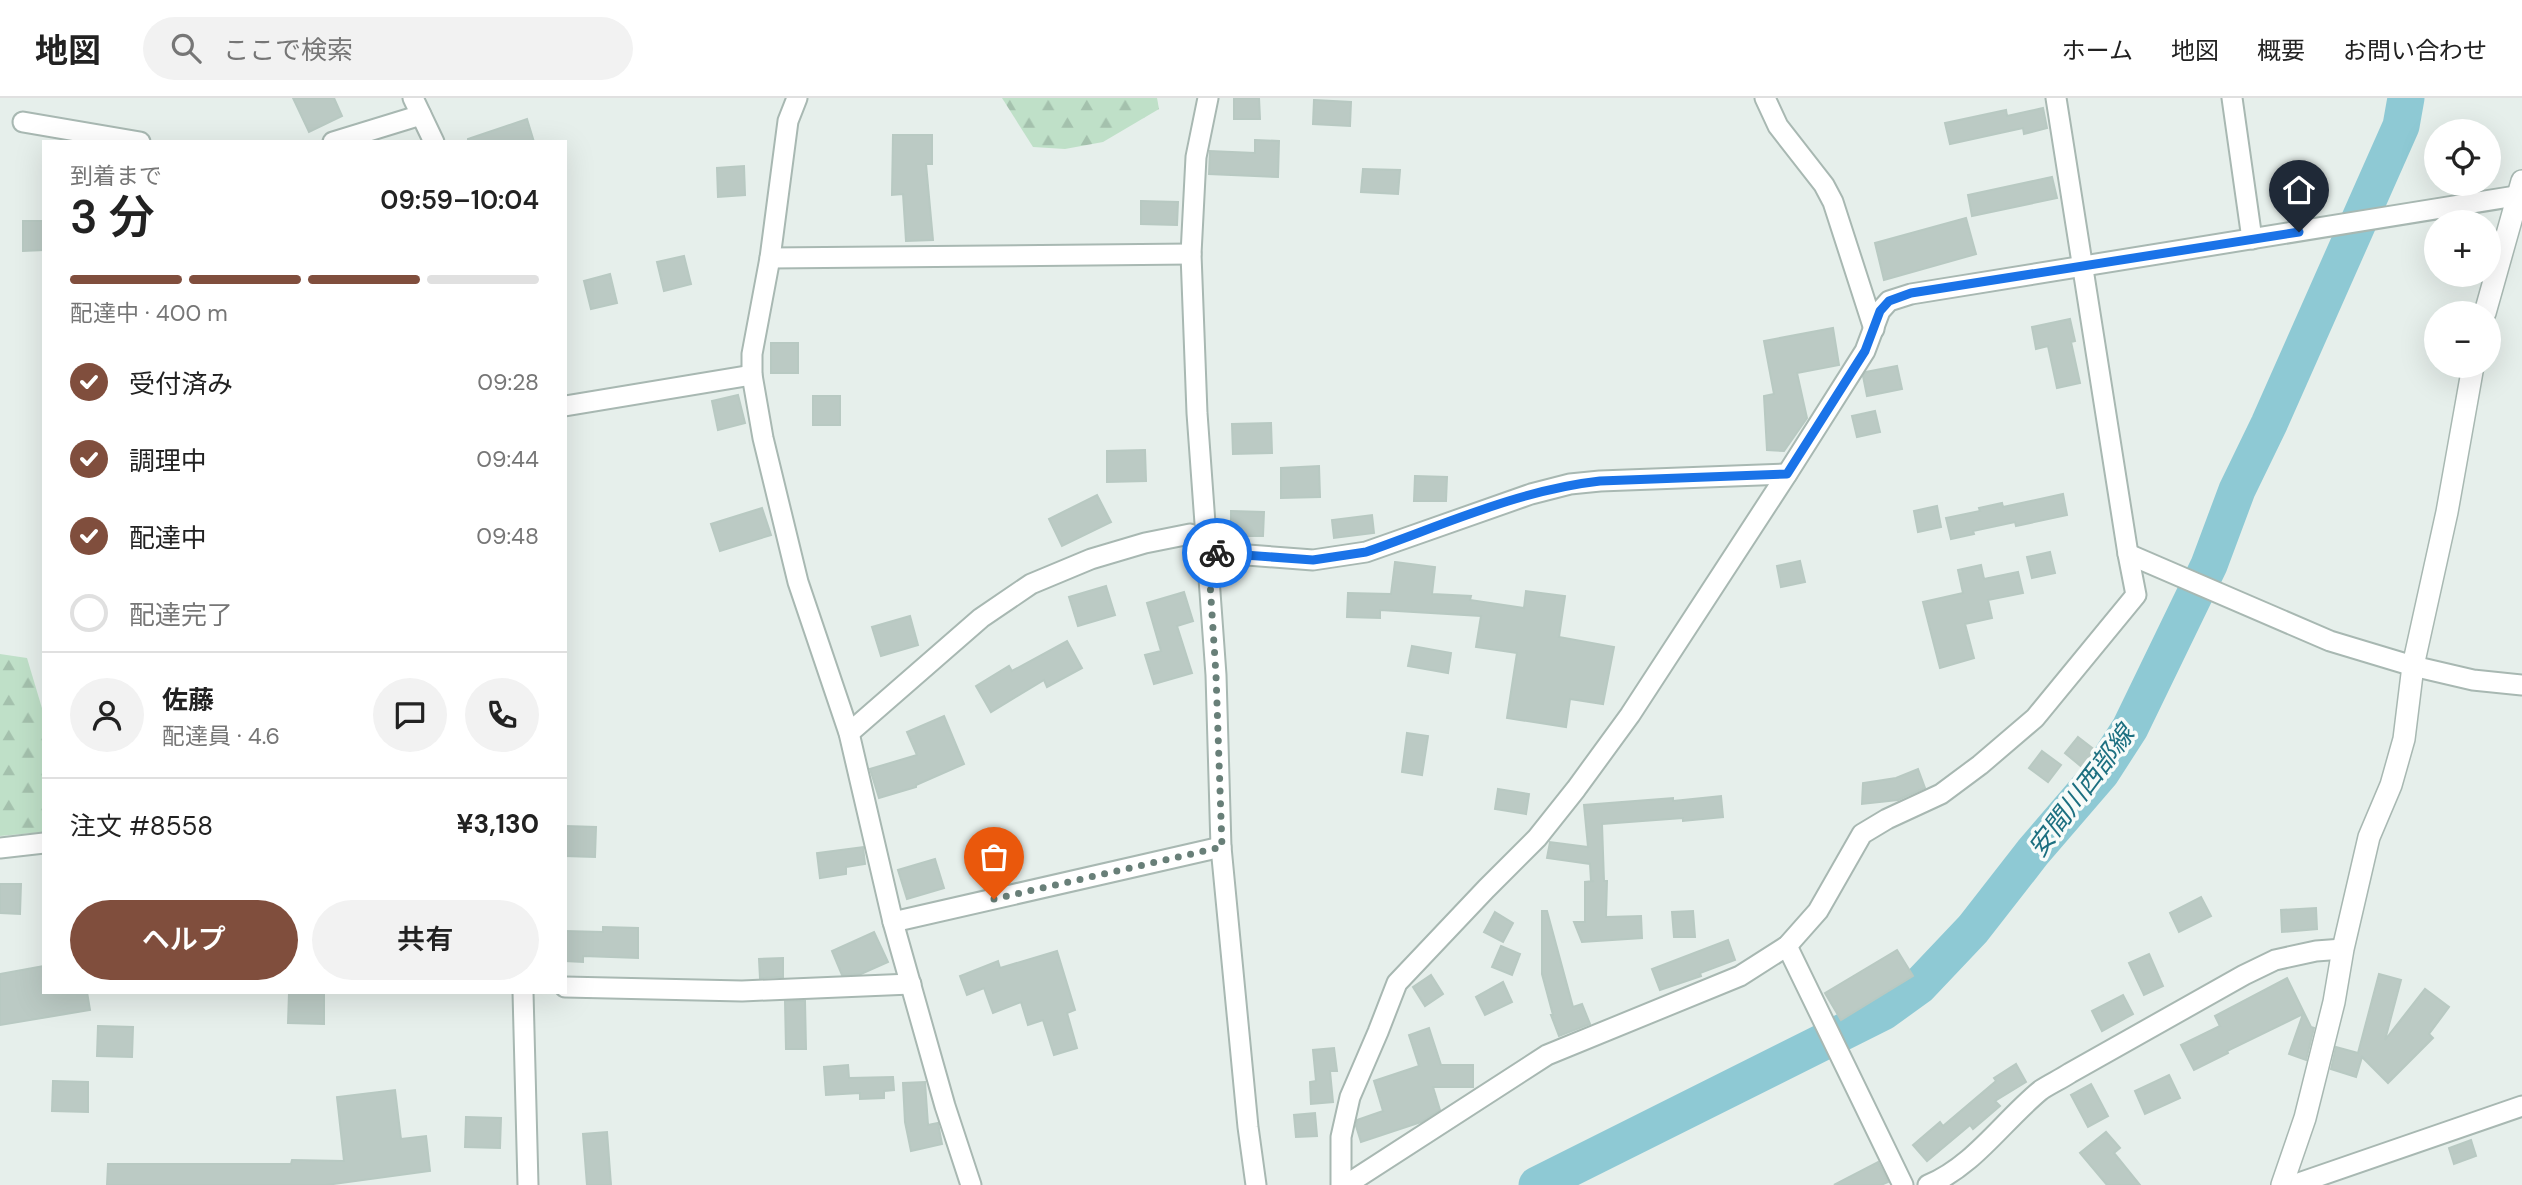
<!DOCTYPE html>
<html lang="ja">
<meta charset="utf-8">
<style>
:root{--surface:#fff;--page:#f2f2f2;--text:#222;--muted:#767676;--line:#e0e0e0;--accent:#804e3d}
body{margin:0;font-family:"DM Sans","Noto Sans JP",sans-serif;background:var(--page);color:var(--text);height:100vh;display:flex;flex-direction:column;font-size:26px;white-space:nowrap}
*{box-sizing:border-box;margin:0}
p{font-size:23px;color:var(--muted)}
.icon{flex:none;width:38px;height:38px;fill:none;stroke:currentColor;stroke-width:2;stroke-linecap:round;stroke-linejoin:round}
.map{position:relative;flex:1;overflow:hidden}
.side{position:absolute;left:42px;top:42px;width:525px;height:854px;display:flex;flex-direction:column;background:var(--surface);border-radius:0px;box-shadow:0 7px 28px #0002}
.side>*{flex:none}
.controls{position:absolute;left:2424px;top:21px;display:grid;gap:14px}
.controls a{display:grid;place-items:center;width:77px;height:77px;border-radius:50%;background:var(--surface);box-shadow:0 7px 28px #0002;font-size:35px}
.pin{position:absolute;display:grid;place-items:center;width:60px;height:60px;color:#fff;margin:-72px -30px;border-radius:50% 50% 50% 0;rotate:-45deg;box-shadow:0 0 7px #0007}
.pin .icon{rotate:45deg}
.courier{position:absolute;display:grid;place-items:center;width:70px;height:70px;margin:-35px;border:5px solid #1a73e8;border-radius:50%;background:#fff;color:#222;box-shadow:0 2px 9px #0007}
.overview em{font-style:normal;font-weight:600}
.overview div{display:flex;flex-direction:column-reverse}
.overview{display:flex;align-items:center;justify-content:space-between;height:119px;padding:0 28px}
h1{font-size:46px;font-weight:600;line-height:52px}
.bar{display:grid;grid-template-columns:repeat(4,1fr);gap:10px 7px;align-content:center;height:84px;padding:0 28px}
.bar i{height:9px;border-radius:5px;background:var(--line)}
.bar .active{background:var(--accent)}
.bar p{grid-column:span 4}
.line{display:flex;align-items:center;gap:18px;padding:0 28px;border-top:2px solid var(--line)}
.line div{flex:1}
.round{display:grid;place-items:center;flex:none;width:74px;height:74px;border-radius:37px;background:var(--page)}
ol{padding:0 28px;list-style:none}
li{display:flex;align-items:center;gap:21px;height:77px}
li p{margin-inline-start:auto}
li .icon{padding:7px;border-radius:50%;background:var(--accent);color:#fff;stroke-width:4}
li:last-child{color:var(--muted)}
li i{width:38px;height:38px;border:4px solid var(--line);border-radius:50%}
.button{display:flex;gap:14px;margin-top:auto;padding:14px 28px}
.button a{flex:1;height:80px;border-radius:42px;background:var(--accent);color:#fff;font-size:28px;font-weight:600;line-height:80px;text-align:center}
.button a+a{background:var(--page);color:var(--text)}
header{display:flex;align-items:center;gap:42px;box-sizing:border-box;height:98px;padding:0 35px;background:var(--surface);border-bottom:2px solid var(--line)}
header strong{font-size:33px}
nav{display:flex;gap:38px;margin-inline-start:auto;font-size:24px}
.search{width:490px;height:63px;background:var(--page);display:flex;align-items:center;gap:18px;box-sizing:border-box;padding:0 24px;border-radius:38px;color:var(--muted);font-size:26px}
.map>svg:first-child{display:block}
</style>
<header>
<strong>地図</strong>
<div class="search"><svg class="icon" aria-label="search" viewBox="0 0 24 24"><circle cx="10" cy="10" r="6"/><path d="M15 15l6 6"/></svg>ここで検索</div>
<nav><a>ホーム</a><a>地図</a><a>概要</a><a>お問い合わせ</a></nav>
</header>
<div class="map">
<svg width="2522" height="1087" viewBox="0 0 2522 1087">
<defs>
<pattern id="forest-firs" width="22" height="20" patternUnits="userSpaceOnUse" patternTransform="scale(1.75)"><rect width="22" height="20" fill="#bfe0c8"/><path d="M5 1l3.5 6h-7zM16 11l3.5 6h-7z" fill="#a4c1ad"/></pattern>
</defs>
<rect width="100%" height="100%" fill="#e6efeb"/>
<g fill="url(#forest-firs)">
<polygon points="1002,0 1157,0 1159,11 1103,44 1065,51 1033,49"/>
<polygon points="0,556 27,560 44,617 44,734 0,738"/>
</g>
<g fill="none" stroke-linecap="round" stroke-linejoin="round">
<polyline stroke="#8ec9d4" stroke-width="37" points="1537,1087 1883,914 1919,888 1973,831 2033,754 2101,675 2130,630 2209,467 2237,392 2269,326 2401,28 2406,0"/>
</g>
<g fill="#bbcac4" stroke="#b8c9c2" stroke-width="2">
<polygon points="293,0 334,0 342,18 309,34"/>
<polygon points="1234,0 1259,0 1260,21 1234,21"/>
<polygon points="1314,2 1351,4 1350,28 1313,26"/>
<polygon points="2043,10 2047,30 2024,36 2023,30 1950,46 1945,25 2006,12 2007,18"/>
<polygon points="527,21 534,44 468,44 468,41"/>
<polygon points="893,37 932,37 932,66 926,66 933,142 906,143 903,96 892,97"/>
<polygon points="1255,42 1279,43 1278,79 1209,76 1210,53 1255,55"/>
<polygon points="744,68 745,97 718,99 717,70"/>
<polygon points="1363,71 1400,72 1398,96 1361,94"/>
<polygon points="2052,79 2057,100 1972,118 1968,97"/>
<polygon points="1141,103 1178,104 1177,127 1141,126"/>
<polygon points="1966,120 1976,156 1884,182 1875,145"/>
<polygon points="23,123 44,123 44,152 23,153"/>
<polygon points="684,158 691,186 664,193 657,164"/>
<polygon points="610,176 617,205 591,211 584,183"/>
<polygon points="2070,221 2075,243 2071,244 2080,285 2057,290 2048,248 2036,251 2032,229"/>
<polygon points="1833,230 1839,267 1797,275 1807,320 1784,353 1767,352 1764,298 1774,296 1764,243"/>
<rect x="771" y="245" width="27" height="30"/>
<polygon points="1897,268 1902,291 1867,298 1863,278 1866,274"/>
<polygon points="738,297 745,325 718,332 712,303"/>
<rect x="813" y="298" width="27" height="29"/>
<polygon points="1875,313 1880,334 1857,339 1852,318"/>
<polygon points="1271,325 1272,355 1233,356 1232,326"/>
<polygon points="1145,352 1146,383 1107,384 1107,353"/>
<polygon points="1319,368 1320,399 1281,400 1281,370"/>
<polygon points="1415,378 1447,379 1446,403 1414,403"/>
<polygon points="2063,396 2067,417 2016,428 2015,424 1973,433 1974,436 1951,441 1946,420 1980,413 1979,410 2002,405 2003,409"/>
<polygon points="1097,397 1111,424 1062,448 1049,421"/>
<polygon points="1937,408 1941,429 1918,434 1914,413"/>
<polygon points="762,410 771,437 720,453 711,426"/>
<polygon points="1231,413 1264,414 1263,438 1231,438"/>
<polygon points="1372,417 1374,435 1334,440 1332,422"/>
<polygon points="2050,454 2055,475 2032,480 2027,459"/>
<polygon points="1800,463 1805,484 1781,489 1777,468"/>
<polygon points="1395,464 1435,469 1432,496 1471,498 1470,502 1524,510 1526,493 1565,498 1559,539 1614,549 1603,606 1570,601 1566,629 1507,620 1517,555 1476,549 1481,518 1380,512 1380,520 1347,519 1348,495 1391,496"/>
<polygon points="1981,467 1984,481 2018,474 2023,495 1988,502 1992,520 1965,526 1974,560 1940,570 1923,504 1963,495 1958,472"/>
<polygon points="1106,488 1115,517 1078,528 1069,499"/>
<polygon points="1184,494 1193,523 1177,528 1192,575 1154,586 1145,557 1161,553 1147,505"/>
<polygon points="910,518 918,547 881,558 872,529"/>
<polygon points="1067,543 1082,570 1047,589 1044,582 991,614 976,588 1009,568 1012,573"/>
<polygon points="1412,548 1451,555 1448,575 1408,568"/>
<polygon points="944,618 964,666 916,687 916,689 879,700 870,671 917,657 907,634"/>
<polygon points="1407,635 1428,638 1422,677 1402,674"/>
<polygon points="2078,639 2096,653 2083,670 2065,655"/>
<polygon points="2042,653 2061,667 2048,684 2029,670"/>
<polygon points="1918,671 1925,690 1898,702 1862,706 1863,685 1896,680"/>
<polygon points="1498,691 1529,696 1526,716 1495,711"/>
<polygon points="1721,698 1723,719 1683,723 1683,720 1602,726 1604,783 1607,783 1606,819 1641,818 1642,840 1582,844 1574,824 1585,824 1585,784 1594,783 1591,783 1590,766 1547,760 1550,744 1588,749 1584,707 1673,700 1673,703"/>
<polygon points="565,728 596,729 595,759 565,758"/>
<polygon points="863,749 865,766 846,769 846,776 820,780 817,755"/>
<polygon points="935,761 944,790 907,801 898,772"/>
<polygon points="0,786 21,786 20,816 0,815"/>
<polygon points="2201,799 2211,818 2179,834 2170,815"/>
<polygon points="2316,810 2317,831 2282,834 2281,812"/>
<polygon points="1542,813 1547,813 1573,909 1582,906 1590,926 1559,938 1551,917 1553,917 1542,876"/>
<polygon points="1693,813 1695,839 1674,839 1672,814"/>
<polygon points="1495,814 1513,825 1503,844 1484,834"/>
<polygon points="603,829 638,830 638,860 583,858 583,864 565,863 565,833 603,834"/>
<polygon points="874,834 888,864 861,876 842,877 832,853"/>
<polygon points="1728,842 1735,862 1700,875 1701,878 1660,892 1652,871"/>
<polygon points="1501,848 1520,856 1512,877 1492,869"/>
<polygon points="1897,852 1913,878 1841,922 1825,895"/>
<polygon points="1057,853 1075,912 1067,915 1077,950 1054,957 1043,922 1028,927 1021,904 993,915 984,890 967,897 960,878 998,863 1000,870"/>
<polygon points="2149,856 2163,888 2144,897 2129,865"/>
<polygon points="783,860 783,879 760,880 759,861"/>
<polygon points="44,868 44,894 87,894 90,912 0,927 0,876"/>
<polygon points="2379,876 2401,882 2385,942 2425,891 2449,909 2429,936 2433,940 2388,985 2362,959 2356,979 2331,971 2336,949 2358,955"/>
<polygon points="1431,877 1443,896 1425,908 1413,889"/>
<polygon points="2287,880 2311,929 2314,930 2306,962 2289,956 2303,916 2227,953 2228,955 2194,972 2181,947 2220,928 2215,918"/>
<polygon points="1503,884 1512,904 1485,917 1476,899"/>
<polygon points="289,895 324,896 324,926 288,925"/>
<polygon points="2123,897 2133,916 2102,933 2092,913"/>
<polygon points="785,903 805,903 806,951 786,951"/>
<polygon points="98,928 133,929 132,959 97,958"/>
<polygon points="1429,930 1441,967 1473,967 1473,989 1433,989 1440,1012 1421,1024 1361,1044 1356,1028 1357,1022 1383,1013 1374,983 1419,968 1409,937"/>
<polygon points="1334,950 1337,973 1330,973 1333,1004 1311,1006 1310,984 1316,983 1313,952"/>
<polygon points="2016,966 2026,984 1995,1003 2000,1008 1973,1031 1970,1027 1927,1063 1913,1047 1940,1024 1943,1028 1996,983 1994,980"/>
<polygon points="848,967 849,980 893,979 894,992 884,993 884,1000 860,1001 860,995 826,997 824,969"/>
<polygon points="2169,977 2180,1000 2145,1016 2135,993"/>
<polygon points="53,983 88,984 88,1014 52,1013"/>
<polygon points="925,984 928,1027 938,1025 942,1046 911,1053 905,1024 903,985"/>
<polygon points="2091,986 2108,1018 2088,1029 2071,997"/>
<polygon points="395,992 401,1041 426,1038 430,1073 326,1087 107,1087 108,1066 291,1066 292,1062 344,1063 337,999"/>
<polygon points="1315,1015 1317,1038 1296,1039 1294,1017"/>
<polygon points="466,1019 501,1020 500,1050 465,1049"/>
<polygon points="607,1034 611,1087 587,1087 583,1036"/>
<polygon points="2106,1034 2120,1050 2114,1055 2140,1087 2107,1087 2080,1055"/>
<polygon points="2471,1042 2476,1058 2454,1066 2449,1050"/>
<polygon points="1878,1064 1888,1084 1881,1087 1834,1087"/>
</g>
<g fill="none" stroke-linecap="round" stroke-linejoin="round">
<defs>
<g id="minor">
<polyline points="413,0 434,44"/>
<polyline points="797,0 788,23 770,160 752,256 752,277 763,340 798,484 849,635 893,824 945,1008 971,1087"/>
<polyline points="1208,0 1196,59 1191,156 1197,315 1216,577 1221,749 1248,1029 1256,1087"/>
<polyline points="1765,0 1778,28 1824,87 1833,104 1874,231"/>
<polyline points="2232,0 2252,141"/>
<polyline points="23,24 140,44"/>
<polyline points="333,44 421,17"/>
<polyline points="770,160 1191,156"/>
<polyline points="565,308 752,277"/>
<polyline points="2128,456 2330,543 2413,568 2473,582 2522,587"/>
<polyline points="849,635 981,520 1031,486 1091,461 1145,445 1190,436 1208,454 1313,462 1366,454 1531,396 1570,386 1600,383 1787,376"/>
<polyline points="0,750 44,745"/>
<polyline points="893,824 1221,749"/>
<polyline points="1787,848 1903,1087"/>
<polyline points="565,889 742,893 911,886"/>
<polyline points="523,894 528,1087"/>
<polyline points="1341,1087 1341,1039 1350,999 1378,934 1397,885 1486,791 1537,740 1576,691 1630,617 1787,376 1865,253 1880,213 1889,203 1911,196 2522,97"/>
<polyline points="1346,1087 1547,957 1740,878 1787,848 1818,813 1862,736 1887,721 1941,696 1980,667 2035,620 2136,497 2128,456 2056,0"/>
<path d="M1928 1087C1974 1068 2003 1023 2041 992 2050 986 2061 981 2070 975L2244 877 2275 862 2316 853 2343 851"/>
<polyline points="2293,1087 2522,1008"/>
</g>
<g id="tertiary">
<polyline points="2485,215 2522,83"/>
<polyline points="2282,1087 2305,1020 2334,904 2343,851 2369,739 2391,687 2404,641 2413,568 2447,414 2473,268"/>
</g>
</defs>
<use href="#minor" stroke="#a8b8b2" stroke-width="23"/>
<use href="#tertiary" stroke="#a8b8b2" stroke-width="24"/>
<use href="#minor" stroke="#fff" stroke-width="19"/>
<use href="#tertiary" stroke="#fff" stroke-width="21"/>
</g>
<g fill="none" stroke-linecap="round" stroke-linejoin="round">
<polyline stroke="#687f78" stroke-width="7" stroke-dasharray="0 12.6" points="994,801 1222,749 1216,577 1208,454 1217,455"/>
<path stroke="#1a73e8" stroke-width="9" d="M1217 455 1313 462 1366 454C1443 427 1519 392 1600 383L1787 376 1865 253 1880 213 1889 203 1911 195 2299 134"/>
</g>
<g text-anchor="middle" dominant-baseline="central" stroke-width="7" stroke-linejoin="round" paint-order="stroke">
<g font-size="26" font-style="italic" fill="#1c6f80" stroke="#f7fbf9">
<text transform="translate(2081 693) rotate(-53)">安間川西部線</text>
</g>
</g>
</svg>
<div class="controls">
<a><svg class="icon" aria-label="locate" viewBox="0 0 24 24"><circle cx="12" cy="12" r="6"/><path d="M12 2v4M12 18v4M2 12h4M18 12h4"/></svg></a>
<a>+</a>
<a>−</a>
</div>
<div class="pin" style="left:994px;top:801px;background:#ea580c"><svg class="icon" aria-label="bag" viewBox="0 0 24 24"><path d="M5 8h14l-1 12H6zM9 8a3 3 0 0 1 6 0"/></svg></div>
<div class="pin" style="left:2299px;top:134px;background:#1f2937"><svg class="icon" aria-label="home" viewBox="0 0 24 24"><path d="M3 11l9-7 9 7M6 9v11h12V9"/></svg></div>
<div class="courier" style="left:1217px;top:455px"><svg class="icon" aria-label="bike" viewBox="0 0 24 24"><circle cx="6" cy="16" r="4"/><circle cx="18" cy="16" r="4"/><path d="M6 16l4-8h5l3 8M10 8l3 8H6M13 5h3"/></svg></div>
<section class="side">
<div class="overview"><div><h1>3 分</h1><p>到着まで</p></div><em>09:59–10:04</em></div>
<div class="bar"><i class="active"></i><i class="active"></i><i class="active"></i><i></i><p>配達中 · 400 m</p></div>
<ol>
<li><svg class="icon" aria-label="check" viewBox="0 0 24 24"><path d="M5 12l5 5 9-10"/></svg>受付済み<p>09:28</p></li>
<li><svg class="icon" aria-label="check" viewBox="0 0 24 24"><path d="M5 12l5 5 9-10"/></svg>調理中<p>09:44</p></li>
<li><svg class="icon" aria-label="check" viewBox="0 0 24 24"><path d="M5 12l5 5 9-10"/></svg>配達中<p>09:48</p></li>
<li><i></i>配達完了</li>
</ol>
<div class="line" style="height:126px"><a class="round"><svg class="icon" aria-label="person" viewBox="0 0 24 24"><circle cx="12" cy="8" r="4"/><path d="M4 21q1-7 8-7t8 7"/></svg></a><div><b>佐藤</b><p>配達員 · 4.6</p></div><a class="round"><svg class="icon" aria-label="chat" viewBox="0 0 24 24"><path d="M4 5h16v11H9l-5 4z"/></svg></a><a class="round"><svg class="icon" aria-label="phone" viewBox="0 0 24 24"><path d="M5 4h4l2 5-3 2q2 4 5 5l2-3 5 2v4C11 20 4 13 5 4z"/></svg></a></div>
<div class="line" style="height:91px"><div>注文 #8558</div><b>¥3,130</b></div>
<div class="button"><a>ヘルプ</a><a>共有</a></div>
</section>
</div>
